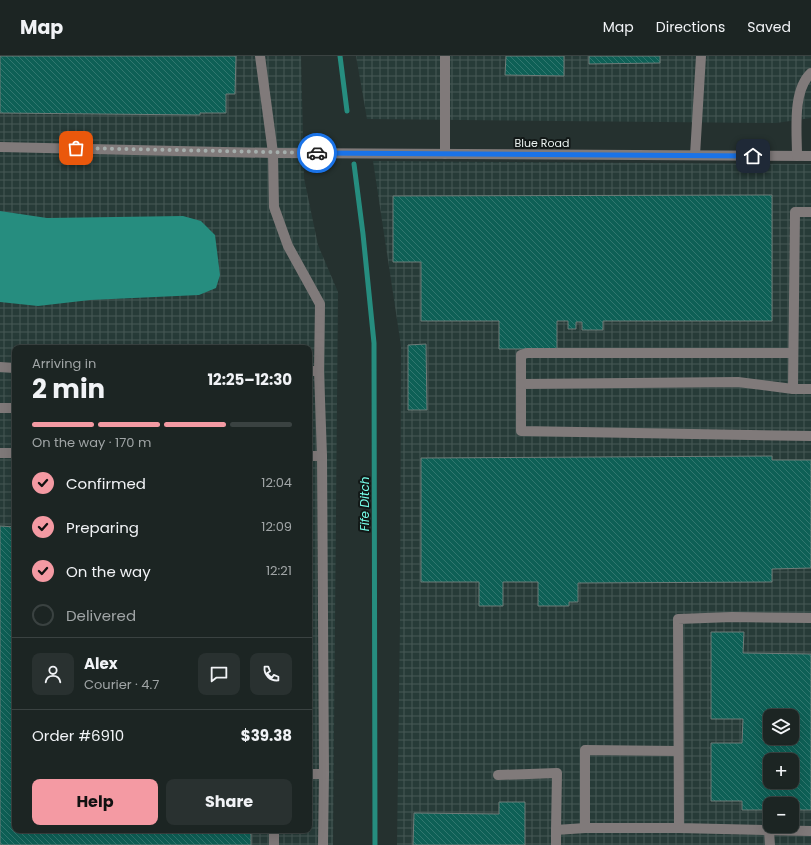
<!DOCTYPE html>
<meta charset="utf-8">
<style>
:root{--surface:#1c2523;--page:#293130;--text:#f1f3f6;--muted:#a0a5a6;--line:#3a4241;--accent:#f49aa3}
body{margin:0;font-family:Poppins,sans-serif;background:var(--page);color:var(--text);height:100vh;display:flex;flex-direction:column;font-size:15px;white-space:nowrap}
*{box-sizing:border-box;margin:0}
p{font-size:13px;color:var(--muted)}
.icon{flex:none;width:22px;height:22px;fill:none;stroke:currentColor;stroke-width:2;stroke-linecap:round;stroke-linejoin:round}
.map{position:relative;flex:1;overflow:hidden}
.panel{position:absolute;left:12px;top:289px;width:300px;height:488px;display:flex;flex-direction:column;background:var(--surface);border-radius:8px;box-shadow:0 4px 16px #0002,0 0 0 1px var(--line)}
.panel>*{flex:none}
.fabs{position:absolute;left:763px;top:653px;display:grid;gap:8px}
.fabs a{display:grid;place-items:center;width:36px;height:36px;border-radius:8px;background:var(--surface);box-shadow:0 4px 16px #0002,0 0 0 1px var(--line);font-size:20px}
.pin{position:absolute;display:grid;place-items:center;width:34px;height:34px;color:#fff;margin:-17px;border-radius:8px;box-shadow:0 2px 6px #0006}
.courier{position:absolute;display:grid;place-items:center;width:40px;height:40px;margin:-20px;border:3px solid #1a73e8;border-radius:50%;background:#fff;color:#222;box-shadow:0 1px 5px #0007}
.summary em{font-style:normal;font-weight:700}
.summary div{display:flex;flex-direction:column-reverse}
.summary{display:flex;align-items:center;justify-content:space-between;height:68px;padding:0 20px}
h1{font-size:26px;font-weight:700;line-height:30px}
.bar{display:grid;grid-template-columns:repeat(4,1fr);gap:6px 4px;align-content:center;height:48px;padding:0 20px}
.bar i{height:5px;border-radius:3px;background:var(--line)}
.bar .on{background:var(--accent)}
.bar p{grid-column:span 4}
.line{display:flex;align-items:center;gap:10px;padding:0 20px;border-top:1px solid var(--line)}
.line div{flex:1}
.round{display:grid;place-items:center;flex:none;width:42px;height:42px;border-radius:8px;background:var(--page)}
ol{padding:0 20px;list-style:none}
li{display:flex;align-items:center;gap:12px;height:44px}
li p{margin-inline-start:auto}
li .icon{padding:4px;border-radius:50%;background:var(--accent);color:#111;stroke-width:4}
li:last-child{color:var(--muted)}
li i{width:22px;height:22px;border:2px solid var(--line);border-radius:50%}
.cta{display:flex;gap:8px;margin-top:auto;padding:8px 20px}
.cta a{flex:1;height:46px;border-radius:8px;background:var(--accent);color:#111;font-size:16px;font-weight:700;line-height:46px;text-align:center}
.cta a+a{background:var(--page);color:var(--text)}
header{display:flex;align-items:center;gap:24px;box-sizing:border-box;height:56px;padding:0 20px;background:var(--surface);border-bottom:1px solid var(--line)}
header strong{font-size:19px}
nav{display:flex;gap:22px;margin-inline-start:auto;font-size:14px}
.map>svg:first-child{display:block}
</style>
<header>
<strong>Map</strong>
<nav><a>Map</a><a>Directions</a><a>Saved</a></nav>
</header>
<div class="map">
<svg width="811" height="789" viewBox="0 0 811 789">
<defs>
<pattern id="industrial-grid" width="8" height="8" patternUnits="userSpaceOnUse"><rect width="8" height="8" fill="#273b38"/><path d="M0 4h8M4 0v8" fill="none" stroke="#465855"/></pattern>
<pattern id="building-back-hatch" width="6" height="6" patternUnits="userSpaceOnUse"><rect width="6" height="6" fill="#0e6056"/><path d="M-1 5l2 2M0 0l6 6M5-1l2 2" fill="none" stroke="#31776f"/></pattern>
</defs>
<rect width="100%" height="100%" fill="#25312f"/>
<g fill="url(#industrial-grid)" fill-rule="evenodd">
<path d="M0 0H301L304 122 318 189 338 236 333 789H0ZM15 292H309V774H15Z"/>
<polygon points="356,0 811,0 811,62 776,67 367,63"/>
<path d="M373 105 811 108V789H397L400 565 401 290ZM770 660H792V682H770ZM770 704H792V726H770ZM770 748H792V770H770Z"/>
</g>
<polygon fill="#268d7f" points="0,155 47,162 183,160 201,165 215,179 220,219 216,232 199,239 90,244 38,250 0,246"/>
<g fill="none" stroke-linecap="round" stroke-linejoin="round">
<g stroke="#268d7f" stroke-width="5">
<polyline points="340,0 347,55"/>
<polyline points="354,108 363,178 374,287 375,789"/>
</g>
</g>
<g fill="url(#building-back-hatch)" stroke="#6f7c79" fill-rule="evenodd">
<polygon points="0,0 236,0 235,38 226,38 226,57 200,57 200,59 0,57"/>
<polygon points="506,0 564,0 564,20 505,19"/>
<polygon points="589,0 660,0 660,7 589,8"/>
<polygon points="772,139 772,265 603,265 603,274 582,274 582,266 576,266 576,273 568,273 568,265 557,265 557,293 499,293 499,265 421,265 421,206 393,206 393,140"/>
<polygon points="426,288 427,354 408,354 408,289"/>
<polygon points="772,400 772,404 811,404 811,512 772,513 772,526 578,527 578,546 569,546 569,550 538,550 538,526 503,526 503,550 479,550 479,526 421,526 421,402"/>
<polygon points="0,470 15,471 15,774 251,774 251,789 0,789"/>
<path d="M711 576H744L743 597 811 598V754H792V748H770V754H742V745H711V687H742L743 663H711ZM770 660H792V682H770ZM770 704H792V726H770Z"/>
<polygon points="499,746 525,746 525,789 413,789 414,757 499,758"/>
</g>
<g fill="none" stroke-linecap="round" stroke-linejoin="round">
<g stroke="#807a7a" stroke-width="10">
<polyline points="260,0 273,97 274,151 288,190 320,248 319,315 322,400 324,718 323,789"/>
<polyline points="0,91 273,97 811,100"/>
<polyline points="445,98 445,0"/>
<polyline points="695,99 701,0"/>
<path d="M797 100C797 75 792 35 811 17"/>
<polyline points="811,156 795,156 793,333 738,326 521,328 521,375 811,380"/>
<polyline points="0,311 15,312"/>
<polyline points="309,315 319,315"/>
<polyline points="521,328 521,299 527,297 793,297"/>
<polyline points="793,333 811,333"/>
<polyline points="0,352 15,352"/>
<polyline points="0,397 15,397"/>
<polyline points="309,400 322,400"/>
<polyline points="811,562 732,561 678,563 679,772 811,775"/>
<polyline points="309,718 324,718"/>
<polyline points="498,719 557,717 556,774 585,772 679,772"/>
<polyline points="585,772 585,694 678,695"/>
<polyline points="769,775 770,789"/>
<polyline points="274,789 274,774"/>
<polyline points="556,789 556,774"/>
</g>
</g>
<g fill="none" stroke-linecap="round" stroke-linejoin="round">
<polyline stroke="#a5aeac" stroke-width="4" stroke-dasharray="0 7.2" points="76,92 317,97"/>
<polyline stroke="#1a73e8" stroke-width="5" points="317,97 753,100"/>
</g>
<g text-anchor="middle" dominant-baseline="central" stroke-width="4" stroke-linejoin="round" paint-order="stroke">
<g font-size="11" fill="#eaf1ef" stroke="#121817">
<text x="542" y="87">Blue Road</text>
</g>
<g font-size="12" font-style="italic" fill="#76fee9" stroke="#121817">
<text transform="translate(364 448) rotate(-90)">Fife Ditch</text>
</g>
</g>
</svg>
<div class="fabs">
<a><svg class="icon" aria-label="layers" viewBox="0 0 24 24"><path d="M12 4l9 5-9 5-9-5zM3 14l9 5 9-5"/></svg></a>
<a>+</a>
<a>−</a>
</div>
<div class="pin" style="left:76px;top:92px;background:#ea580c"><svg class="icon" aria-label="bag" viewBox="0 0 24 24"><path d="M5 8h14l-1 12H6zM9 8a3 3 0 0 1 6 0"/></svg></div>
<div class="pin" style="left:753px;top:100px;background:#1f2937"><svg class="icon" aria-label="home" viewBox="0 0 24 24"><path d="M3 11l9-7 9 7M6 9v11h12V9"/></svg></div>
<div class="courier" style="left:317px;top:97px"><svg class="icon" aria-label="car" viewBox="0 0 24 24"><path d="M5 17H2v-5l4-1 3-4h7l3 4 3 1v5h-3M9 17h6M6 11h13"/><circle cx="7" cy="17" r="2"/><circle cx="17" cy="17" r="2"/></svg></div>
<section class="panel">
<div class="summary"><div><h1>2 min</h1><p>Arriving in</p></div><em>12:25–12:30</em></div>
<div class="bar"><i class="on"></i><i class="on"></i><i class="on"></i><i></i><p>On the way · 170 m</p></div>
<ol>
<li><svg class="icon" aria-label="check" viewBox="0 0 24 24"><path d="M5 12l5 5 9-10"/></svg>Confirmed<p>12:04</p></li>
<li><svg class="icon" aria-label="check" viewBox="0 0 24 24"><path d="M5 12l5 5 9-10"/></svg>Preparing<p>12:09</p></li>
<li><svg class="icon" aria-label="check" viewBox="0 0 24 24"><path d="M5 12l5 5 9-10"/></svg>On the way<p>12:21</p></li>
<li><i></i>Delivered</li>
</ol>
<div class="line" style="height:72px"><a class="round"><svg class="icon" aria-label="person" viewBox="0 0 24 24"><circle cx="12" cy="8" r="4"/><path d="M4 21q1-7 8-7t8 7"/></svg></a><div><b>Alex</b><p>Courier · 4.7</p></div><a class="round"><svg class="icon" aria-label="chat" viewBox="0 0 24 24"><path d="M4 5h16v11H9l-5 4z"/></svg></a><a class="round"><svg class="icon" aria-label="phone" viewBox="0 0 24 24"><path d="M5 4h4l2 5-3 2q2 4 5 5l2-3 5 2v4C11 20 4 13 5 4z"/></svg></a></div>
<div class="line" style="height:52px"><div>Order #6910</div><b>$39.38</b></div>
<div class="cta"><a>Help</a><a>Share</a></div>
</section>
</div>
